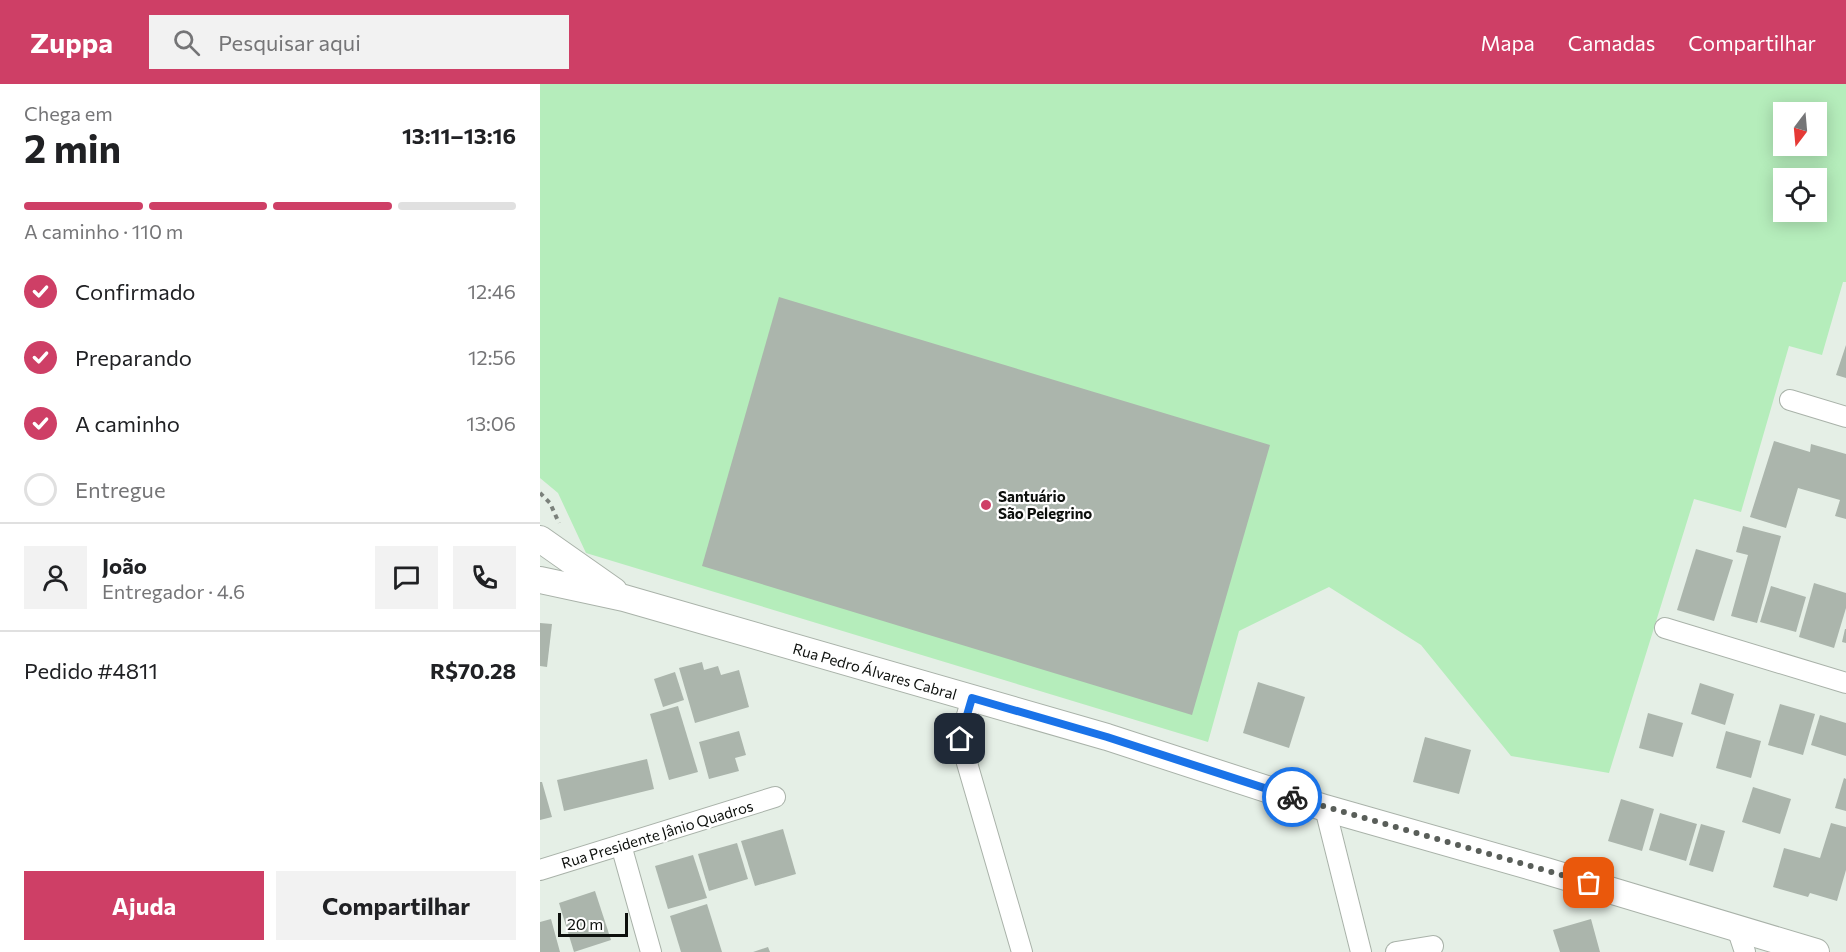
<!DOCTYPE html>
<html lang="pt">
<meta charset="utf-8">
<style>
:root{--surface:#fff;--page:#f2f2f2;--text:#202124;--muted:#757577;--line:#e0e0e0;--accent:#ce3f66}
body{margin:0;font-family:Commissioner,sans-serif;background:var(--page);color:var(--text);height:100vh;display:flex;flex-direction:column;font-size:22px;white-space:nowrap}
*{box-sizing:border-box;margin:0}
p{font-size:20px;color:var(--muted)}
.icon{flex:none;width:33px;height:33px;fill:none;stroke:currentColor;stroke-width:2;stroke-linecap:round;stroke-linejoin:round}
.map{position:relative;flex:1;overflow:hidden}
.details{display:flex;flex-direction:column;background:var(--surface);width:540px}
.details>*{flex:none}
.needle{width:39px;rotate:196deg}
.controls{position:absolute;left:1233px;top:18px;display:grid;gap:12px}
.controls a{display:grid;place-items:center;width:54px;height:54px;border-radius:0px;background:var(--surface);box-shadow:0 3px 15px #0003;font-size:30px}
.scale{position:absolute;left:18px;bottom:15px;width:70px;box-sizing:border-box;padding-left:6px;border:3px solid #0d100d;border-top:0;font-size:16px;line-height:21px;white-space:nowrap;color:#0d100d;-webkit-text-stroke:4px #fff;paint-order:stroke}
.pin{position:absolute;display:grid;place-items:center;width:51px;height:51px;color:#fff;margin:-26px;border-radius:12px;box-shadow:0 3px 9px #0006}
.courier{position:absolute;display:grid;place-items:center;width:60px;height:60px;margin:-30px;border:4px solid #1a73e8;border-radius:50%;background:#fff;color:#222;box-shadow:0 2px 8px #0007}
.summary em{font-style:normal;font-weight:700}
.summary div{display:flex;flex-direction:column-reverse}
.summary{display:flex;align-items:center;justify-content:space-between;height:102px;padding:0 24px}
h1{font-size:39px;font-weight:700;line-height:45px}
.bar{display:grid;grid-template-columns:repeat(4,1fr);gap:9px 6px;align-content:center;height:72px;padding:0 24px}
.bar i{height:8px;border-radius:4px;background:var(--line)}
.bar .active{background:var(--accent)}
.bar p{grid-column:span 4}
.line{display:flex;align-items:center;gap:15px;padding:0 24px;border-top:2px solid var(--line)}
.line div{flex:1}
.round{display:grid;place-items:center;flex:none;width:63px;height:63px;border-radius:0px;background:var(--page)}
ol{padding:0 24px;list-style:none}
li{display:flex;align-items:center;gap:18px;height:66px}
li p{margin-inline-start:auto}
li .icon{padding:6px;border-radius:50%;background:var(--accent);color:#fff;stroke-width:4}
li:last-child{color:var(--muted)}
li i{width:33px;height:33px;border:3px solid var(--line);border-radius:50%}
.primary-button{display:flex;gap:12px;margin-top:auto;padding:12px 24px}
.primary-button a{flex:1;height:69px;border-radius:0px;background:var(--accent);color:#fff;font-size:24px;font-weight:700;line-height:69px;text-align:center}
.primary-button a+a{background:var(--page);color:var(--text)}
header{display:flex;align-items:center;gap:36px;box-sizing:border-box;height:84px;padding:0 30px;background:var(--accent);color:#fff}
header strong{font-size:28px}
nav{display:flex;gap:33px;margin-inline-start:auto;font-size:21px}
.search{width:420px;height:54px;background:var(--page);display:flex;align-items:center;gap:15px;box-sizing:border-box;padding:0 21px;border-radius:0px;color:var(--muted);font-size:22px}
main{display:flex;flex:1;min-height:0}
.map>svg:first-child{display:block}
</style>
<header>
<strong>Zuppa</strong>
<div class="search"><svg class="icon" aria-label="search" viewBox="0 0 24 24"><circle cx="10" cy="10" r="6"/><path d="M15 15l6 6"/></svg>Pesquisar aqui</div>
<nav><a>Mapa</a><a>Camadas</a><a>Compartilhar</a></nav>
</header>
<main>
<section class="details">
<div class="summary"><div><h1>2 min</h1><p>Chega em</p></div><em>13:11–13:16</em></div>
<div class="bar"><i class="active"></i><i class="active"></i><i class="active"></i><i></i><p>A caminho · 110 m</p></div>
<ol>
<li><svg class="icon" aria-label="check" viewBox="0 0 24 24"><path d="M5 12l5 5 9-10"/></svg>Confirmado<p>12:46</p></li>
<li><svg class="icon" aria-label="check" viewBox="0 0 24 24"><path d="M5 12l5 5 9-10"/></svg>Preparando<p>12:56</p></li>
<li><svg class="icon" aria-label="check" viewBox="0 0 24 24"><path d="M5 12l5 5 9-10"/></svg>A caminho<p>13:06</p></li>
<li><i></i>Entregue</li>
</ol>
<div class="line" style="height:108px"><a class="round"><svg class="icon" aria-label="person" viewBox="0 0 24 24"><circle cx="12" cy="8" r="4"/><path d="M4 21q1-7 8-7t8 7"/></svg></a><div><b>João</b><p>Entregador · 4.6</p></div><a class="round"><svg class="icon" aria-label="chat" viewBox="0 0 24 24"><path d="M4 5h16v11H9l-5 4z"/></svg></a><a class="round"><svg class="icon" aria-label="phone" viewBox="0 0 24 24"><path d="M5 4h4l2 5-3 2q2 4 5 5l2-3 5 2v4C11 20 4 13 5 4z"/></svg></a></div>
<div class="line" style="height:78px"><div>Pedido #4811</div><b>R$70.28</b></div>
<div class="primary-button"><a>Ajuda</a><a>Compartilhar</a></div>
</section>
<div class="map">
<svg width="1306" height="868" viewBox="0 0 1306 868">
<rect width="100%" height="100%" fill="#e5efe6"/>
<path fill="#b5edbb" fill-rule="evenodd" d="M0 0H1306V198H1303L1282 271 1249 262 1201 428 1154 415 1069 689 971 672 881 561 789 503 699 547 668 658 46 469 18 409 0 394ZM1244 28H1276V62H1244ZM1244 94H1276V128H1244Z"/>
<g fill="#abb5ac">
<polygon points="239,213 730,361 652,631 162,482"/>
<polygon points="1306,261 1306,294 1296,291"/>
<polygon points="1234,357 1270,368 1271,360 1306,370 1306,435 1295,432 1300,416 1258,404 1246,444 1210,433"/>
<polygon points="1203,442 1241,452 1217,539 1191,532 1208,471 1196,468"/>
<polygon points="1156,465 1193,476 1174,537 1137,526"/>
<polygon points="1274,499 1306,509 1306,524 1294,564 1259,553"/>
<polygon points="1231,502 1266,513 1256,548 1220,538"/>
<polygon points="0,539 12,540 7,583 0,582"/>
<polygon points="1305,545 1306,545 1306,559 1302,558"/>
<polygon points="162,578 164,586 178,582 181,591 199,586 209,623 155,639 139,584"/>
<polygon points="135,588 144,616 123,623 114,595"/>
<polygon points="718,598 765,613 749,664 703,649"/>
<polygon points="1160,599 1194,610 1185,641 1151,630"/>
<polygon points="1240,620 1275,630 1263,671 1228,661"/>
<polygon points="138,622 158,688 129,696 110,630"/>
<polygon points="1108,629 1143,639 1133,673 1099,664"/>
<polygon points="1280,631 1306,639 1306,672 1271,661"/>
<polygon points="199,647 206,671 195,674 199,687 169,695 159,658"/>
<polygon points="1186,647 1221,657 1211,694 1176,684"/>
<polygon points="885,653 931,666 919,710 873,698"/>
<polygon points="107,675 114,705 24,727 17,696"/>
<polygon points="1304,694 1306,695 1306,727 1295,724"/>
<polygon points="0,698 2,698 12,733 0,736"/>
<polygon points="1213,703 1251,715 1240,750 1202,738"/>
<polygon points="1081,715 1114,725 1102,767 1068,757"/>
<polygon points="1120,729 1157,740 1146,777 1109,766"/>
<polygon points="1291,739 1306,743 1306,786 1297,817 1270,809 1268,813 1233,803 1244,764 1280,774"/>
<polygon points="1161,740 1185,747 1173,788 1149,781"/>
<polygon points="243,745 256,790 215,802 201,757"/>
<polygon points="197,759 208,795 169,807 158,770"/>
<polygon points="153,771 167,814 128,825 115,782"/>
<polygon points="55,807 71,856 34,868 19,819"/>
<polygon points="167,820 182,868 141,868 130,832"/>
<polygon points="11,835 20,868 0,868 0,838"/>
<polygon points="1051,835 1060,868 1020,868 1013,846"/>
<polygon points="228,863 230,868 213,868"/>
</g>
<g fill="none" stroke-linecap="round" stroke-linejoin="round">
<defs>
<g id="minor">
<polyline points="1250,316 1306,333"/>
<polyline points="1125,544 1306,599"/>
<polyline points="432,614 420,655 482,868"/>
<polyline points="785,724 821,868"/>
<polyline points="81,761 111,868"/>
<polyline points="0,786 235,713"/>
<polyline points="1197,844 1205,868"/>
<polyline points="856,868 893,862"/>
</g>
<g id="tertiary">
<polyline points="0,455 74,507"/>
<polyline points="0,496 84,514 567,653 785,724 1006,787 1276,868"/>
</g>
</defs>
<use href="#minor" stroke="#a9b2a9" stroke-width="22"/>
<use href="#tertiary" stroke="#a9b2a9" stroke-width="28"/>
<polyline stroke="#7b817b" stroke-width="4" stroke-dasharray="4.5 4.5" stroke-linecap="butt" points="0,409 10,419 19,439"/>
<use href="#minor" stroke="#fff" stroke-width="20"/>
<use href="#tertiary" stroke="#fff" stroke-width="26"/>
</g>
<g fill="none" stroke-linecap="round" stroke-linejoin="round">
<polyline stroke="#595e59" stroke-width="6" stroke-dasharray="0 10.8" points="752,713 1049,799"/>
<polyline stroke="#1a73e8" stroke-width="8" points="420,655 432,614 567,653 752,713"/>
</g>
<circle fill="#ce3f66" stroke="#fff" stroke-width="2" cx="446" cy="421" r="6"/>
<g text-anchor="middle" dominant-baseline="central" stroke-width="4.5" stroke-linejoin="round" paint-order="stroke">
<g font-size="15" font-weight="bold" fill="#0d100d" stroke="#fff" text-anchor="start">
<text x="458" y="412">Santuário<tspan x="458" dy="17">São Pelegrino</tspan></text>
</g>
<g font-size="15" fill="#0d100d" stroke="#fff">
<text transform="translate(335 587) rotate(16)">Rua Pedro Álvares Cabral</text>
<text transform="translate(117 750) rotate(-17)">Rua Presidente Jânio Quadros</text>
</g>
</g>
</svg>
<div class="controls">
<a><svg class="needle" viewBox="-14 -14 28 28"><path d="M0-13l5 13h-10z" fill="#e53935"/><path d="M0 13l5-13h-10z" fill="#757577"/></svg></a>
<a><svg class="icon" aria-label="locate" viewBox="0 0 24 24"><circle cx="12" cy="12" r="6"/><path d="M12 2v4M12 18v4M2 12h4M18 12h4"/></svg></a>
</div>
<div class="scale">20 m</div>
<div class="pin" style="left:1049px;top:799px;background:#ea580c"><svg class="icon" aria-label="bag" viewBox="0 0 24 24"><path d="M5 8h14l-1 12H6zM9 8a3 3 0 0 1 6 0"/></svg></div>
<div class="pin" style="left:420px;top:655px;background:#1f2937"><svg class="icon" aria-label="home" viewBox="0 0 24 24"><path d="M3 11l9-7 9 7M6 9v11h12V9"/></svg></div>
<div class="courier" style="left:752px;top:713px"><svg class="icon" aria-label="bike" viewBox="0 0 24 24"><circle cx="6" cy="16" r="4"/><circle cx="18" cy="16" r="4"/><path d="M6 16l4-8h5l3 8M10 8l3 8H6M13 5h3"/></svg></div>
</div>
</main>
